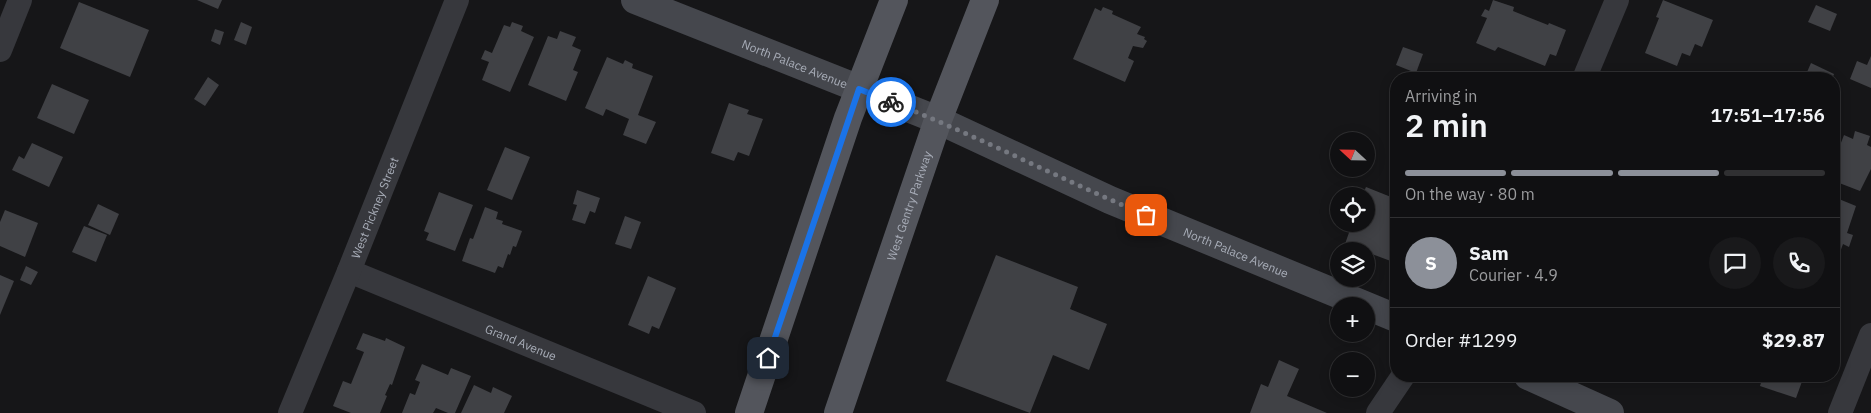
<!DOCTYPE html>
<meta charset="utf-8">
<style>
:root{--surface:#101012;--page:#19191b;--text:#f1f3f6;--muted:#9c9d9f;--line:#303032;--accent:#8c9099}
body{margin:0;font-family:"IBM Plex Sans",sans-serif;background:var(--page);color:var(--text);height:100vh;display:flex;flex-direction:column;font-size:19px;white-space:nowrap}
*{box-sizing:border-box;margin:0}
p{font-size:16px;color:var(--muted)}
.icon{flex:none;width:28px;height:28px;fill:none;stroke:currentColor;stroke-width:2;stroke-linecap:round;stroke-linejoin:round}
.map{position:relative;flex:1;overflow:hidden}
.side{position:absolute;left:1390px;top:72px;width:450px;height:310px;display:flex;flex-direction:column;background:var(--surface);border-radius:20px;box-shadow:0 2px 12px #0003,0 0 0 1px var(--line)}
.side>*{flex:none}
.needle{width:32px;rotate:292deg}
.tools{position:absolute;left:1330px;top:132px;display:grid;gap:10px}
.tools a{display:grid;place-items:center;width:45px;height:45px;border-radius:50%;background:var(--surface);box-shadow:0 2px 12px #0003,0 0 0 1px var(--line);font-size:25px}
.pin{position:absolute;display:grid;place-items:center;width:42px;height:42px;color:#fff;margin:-21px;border-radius:10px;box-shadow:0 2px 8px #0006}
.courier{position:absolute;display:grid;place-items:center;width:50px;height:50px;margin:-25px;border:4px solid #1a73e8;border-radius:50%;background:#fff;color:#222;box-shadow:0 1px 6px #0007}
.head em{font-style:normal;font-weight:600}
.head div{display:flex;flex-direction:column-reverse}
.head{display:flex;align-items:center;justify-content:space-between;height:85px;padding:0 15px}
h1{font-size:32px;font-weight:600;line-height:38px}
.bar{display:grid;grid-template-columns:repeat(4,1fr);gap:8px 5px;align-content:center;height:60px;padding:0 15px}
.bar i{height:6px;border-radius:4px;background:var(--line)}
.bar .on{background:var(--accent)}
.bar p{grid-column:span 4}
.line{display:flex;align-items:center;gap:12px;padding:0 15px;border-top:1px solid var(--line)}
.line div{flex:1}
.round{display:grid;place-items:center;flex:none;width:52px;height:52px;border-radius:26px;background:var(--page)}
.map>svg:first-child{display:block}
</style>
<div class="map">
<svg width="1871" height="413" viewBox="0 0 1871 413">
<rect width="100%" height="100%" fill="#161618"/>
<g fill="#404145">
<polygon points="197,0 222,0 218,9"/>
<polygon points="1493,0 1514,7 1513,11 1548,25 1549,23 1566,30 1556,56 1550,54 1545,66 1498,47 1495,51 1476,43 1487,18 1481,16 1485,9 1489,11"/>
<polygon points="1663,0 1713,20 1702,47 1695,44 1690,56 1682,53 1677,66 1645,53 1659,18 1656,17"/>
<polygon points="79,2 149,30 130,77 60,48"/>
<polygon points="1816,5 1837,14 1830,31 1808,22"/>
<polygon points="1103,7 1113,11 1112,14 1141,27 1137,34 1145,37 1144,39 1147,41 1143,48 1133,46 1128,58 1134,61 1125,82 1073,59 1095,8 1101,11"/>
<polygon points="241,22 252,27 246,45 234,40"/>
<polygon points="512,22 523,26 521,31 534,37 510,92 482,80 489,62 481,59 485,50 492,53 504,25 510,27"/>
<polygon points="215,29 224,32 220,45 211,41"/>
<polygon points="560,31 576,37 572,46 581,50 573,70 578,72 566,101 528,85 548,36 557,39"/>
<polygon points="1403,47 1423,54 1416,73 1396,65"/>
<polygon points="1871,56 1871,88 1850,79 1857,61 1867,65"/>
<polygon points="607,57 623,64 625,60 633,64 632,68 653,76 638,115 656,122 646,144 623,135 629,119 606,109 603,116 585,108"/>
<polygon points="1811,63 1834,74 1832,79 1804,79"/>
<polygon points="1756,71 1767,75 1765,79 1753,79"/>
<polygon points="208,77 219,85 205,106 194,99"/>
<polygon points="52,84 89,100 74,134 37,118"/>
<polygon points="729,103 749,110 747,114 763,119 749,156 738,152 734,161 711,153"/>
<polygon points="1855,131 1870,136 1867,145 1871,147 1871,169 1860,191 1834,181 1836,168 1834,167 1834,161 1844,135 1853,139"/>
<polygon points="32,143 63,157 49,187 12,170 19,156 24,159"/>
<polygon points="505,147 530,157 512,200 487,190"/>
<polygon points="1366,187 1396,199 1396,263 1345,244 1352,224 1366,224 1366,196 1362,196"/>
<polygon points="577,190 600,198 595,213 590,211 585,224 572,220 577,205 573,204"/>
<polygon points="439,192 473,205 455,251 426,240 429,233 424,231"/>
<polygon points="1834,197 1856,206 1847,233 1853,235 1849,247 1843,244 1839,255 1834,253"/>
<polygon points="98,204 119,214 110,235 88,225"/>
<polygon points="485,207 498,212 496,219 503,221 502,224 522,231 516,247 513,246 510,255 508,254 503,268 498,266 495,273 462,261 470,238 473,239"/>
<polygon points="5,210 38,223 25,257 0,246 0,222"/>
<polygon points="625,216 641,222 631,249 615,244"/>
<polygon points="84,226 107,235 96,262 72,252"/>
<polygon points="996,255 1078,287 1070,309 1107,324 1089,370 1053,355 1030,413 946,381"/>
<polygon points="26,266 38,272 31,285 20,280"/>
<polygon points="0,275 14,281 0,315"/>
<polygon points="648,276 676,288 659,329 652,326 649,334 628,325"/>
<polygon points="363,333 385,341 386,338 405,347 392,385 390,384 385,395 387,396 380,413 351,413 333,406 343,381 351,384 364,352 356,349"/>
<polygon points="1279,360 1299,369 1287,396 1327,413 1250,413 1261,384 1268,387"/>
<polygon points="422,364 448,375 451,368 471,376 455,413 448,413 436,408 433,413 402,413 410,393 415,395 420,382 415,380"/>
<polygon points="1763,376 1804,376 1796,398 1760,386"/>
<polygon points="474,385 491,393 493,387 512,396 504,413 461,413"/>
</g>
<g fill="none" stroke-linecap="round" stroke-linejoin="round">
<g stroke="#37383d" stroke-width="24">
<polyline points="0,50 20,0"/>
<polyline points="1584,79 1617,0"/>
<path id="s1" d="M349 271 694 413"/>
<path id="s2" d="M290 413 349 271 457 0"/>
<polyline points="1378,413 1403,376"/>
<polyline points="1840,413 1871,335"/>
</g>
<g stroke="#45474d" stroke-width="28">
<path id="s3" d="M635 0 938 120 1110 200 1396 318"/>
<polyline points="1528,376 1610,413"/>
</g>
<g stroke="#53555c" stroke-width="28">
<polyline points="749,413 848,118 894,0"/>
<path id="s4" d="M838 413 938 120 985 0"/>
</g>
</g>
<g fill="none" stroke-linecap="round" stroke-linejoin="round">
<path stroke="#757880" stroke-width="5" stroke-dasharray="0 9" d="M891 102C978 136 1060 179 1146 215"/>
<polyline stroke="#1a73e8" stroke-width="6" points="768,358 859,89 891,102"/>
</g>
<g text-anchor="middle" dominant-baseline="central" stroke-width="4.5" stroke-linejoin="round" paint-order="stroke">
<g font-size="12" fill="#a8adb8" stroke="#111113">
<text stroke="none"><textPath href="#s3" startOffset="172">North Palace Avenue</textPath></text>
<text stroke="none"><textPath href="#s4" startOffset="219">West Gentry Parkway</textPath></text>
<text stroke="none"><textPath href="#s2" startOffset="222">West Pickney Street</textPath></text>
<text stroke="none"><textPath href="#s3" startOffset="652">North Palace Avenue</textPath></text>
<text stroke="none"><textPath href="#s1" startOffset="186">Grand Avenue</textPath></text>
</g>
</g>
</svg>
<div class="tools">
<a><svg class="needle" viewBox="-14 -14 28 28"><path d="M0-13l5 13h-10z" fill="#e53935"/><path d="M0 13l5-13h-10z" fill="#9c9d9f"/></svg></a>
<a><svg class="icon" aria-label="locate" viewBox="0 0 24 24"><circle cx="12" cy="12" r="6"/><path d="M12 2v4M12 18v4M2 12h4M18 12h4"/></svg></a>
<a><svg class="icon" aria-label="layers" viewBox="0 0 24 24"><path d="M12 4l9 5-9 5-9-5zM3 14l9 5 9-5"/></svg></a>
<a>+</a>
<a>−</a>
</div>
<div class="pin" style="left:1146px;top:215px;background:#ea580c"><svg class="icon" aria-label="bag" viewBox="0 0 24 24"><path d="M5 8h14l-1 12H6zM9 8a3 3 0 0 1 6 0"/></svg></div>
<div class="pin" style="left:768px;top:358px;background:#1f2937"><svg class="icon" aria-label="home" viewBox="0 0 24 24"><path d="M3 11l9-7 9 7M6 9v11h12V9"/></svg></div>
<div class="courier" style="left:891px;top:102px"><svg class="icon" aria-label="bike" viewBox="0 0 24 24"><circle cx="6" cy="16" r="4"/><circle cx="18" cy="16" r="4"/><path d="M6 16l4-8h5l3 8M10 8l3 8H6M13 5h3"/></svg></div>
<section class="side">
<div class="head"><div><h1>2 min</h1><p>Arriving in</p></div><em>17:51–17:56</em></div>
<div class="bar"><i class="on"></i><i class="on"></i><i class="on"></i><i></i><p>On the way · 80 m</p></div>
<div class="line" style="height:90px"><b class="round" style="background:var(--accent);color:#fff">S</b><div><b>Sam</b><p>Courier · 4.9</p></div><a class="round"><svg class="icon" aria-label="chat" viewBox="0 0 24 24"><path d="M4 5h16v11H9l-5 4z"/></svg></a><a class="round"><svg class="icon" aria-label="phone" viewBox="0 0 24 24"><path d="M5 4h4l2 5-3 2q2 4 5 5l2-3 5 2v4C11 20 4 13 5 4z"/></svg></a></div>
<div class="line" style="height:65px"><div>Order #1299</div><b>$29.87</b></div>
</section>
</div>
